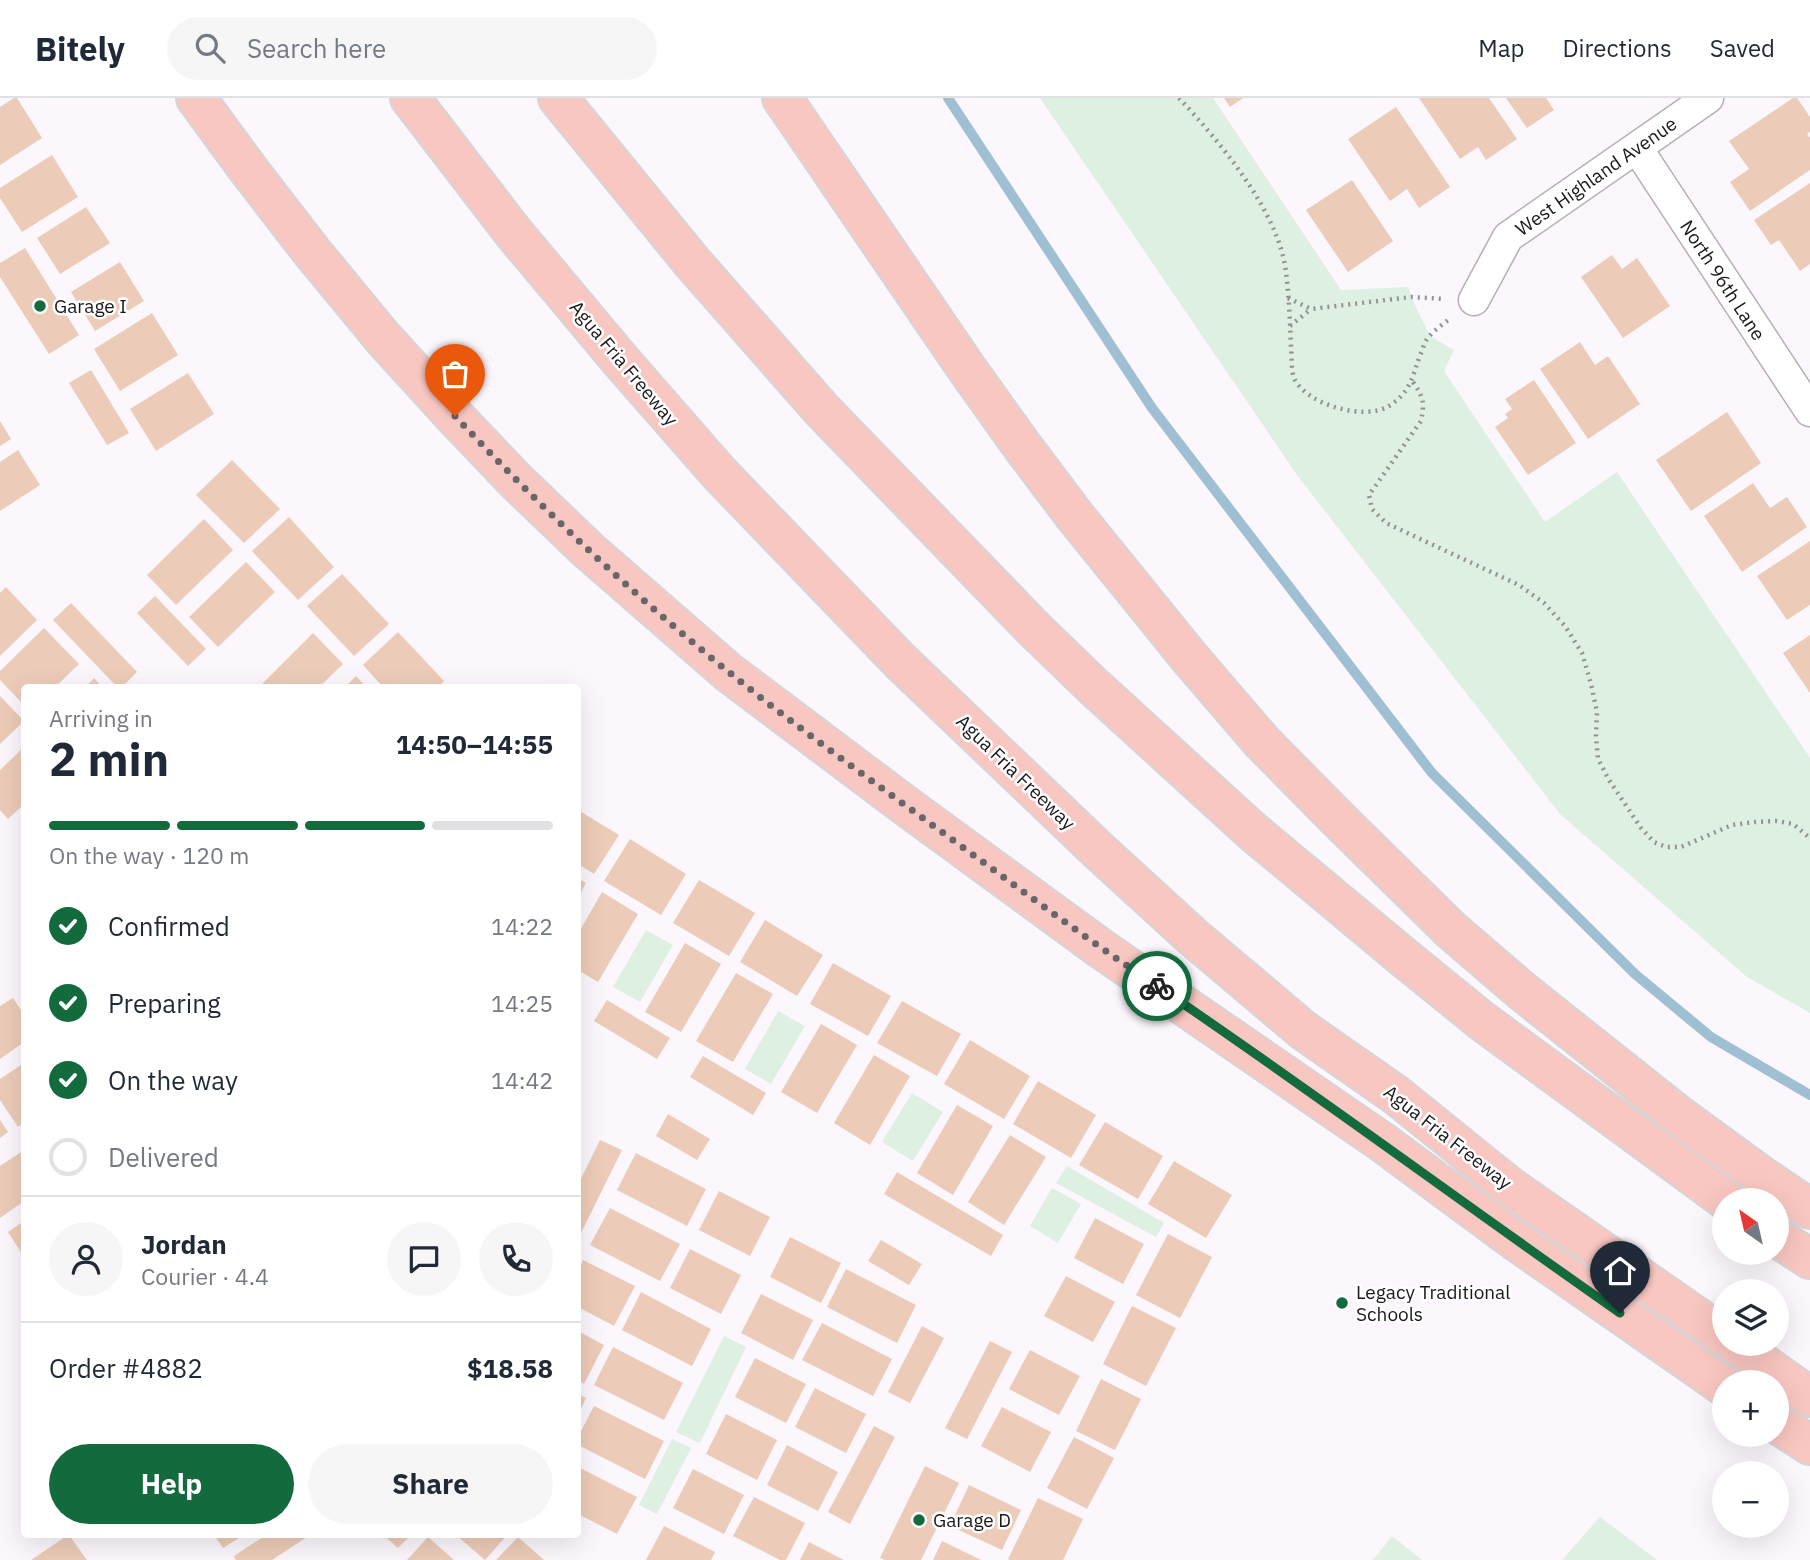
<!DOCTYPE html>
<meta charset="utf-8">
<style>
:root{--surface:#fff;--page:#f6f6f7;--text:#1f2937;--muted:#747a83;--line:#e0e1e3;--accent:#136b3d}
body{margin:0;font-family:"IBM Plex Sans",sans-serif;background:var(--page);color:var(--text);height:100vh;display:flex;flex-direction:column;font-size:26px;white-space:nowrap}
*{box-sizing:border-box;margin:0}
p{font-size:23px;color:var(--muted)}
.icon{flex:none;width:38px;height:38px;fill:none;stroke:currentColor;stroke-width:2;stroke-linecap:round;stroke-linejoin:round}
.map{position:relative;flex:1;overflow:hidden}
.sheet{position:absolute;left:21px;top:586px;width:560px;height:854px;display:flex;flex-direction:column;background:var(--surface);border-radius:7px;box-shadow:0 7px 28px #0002}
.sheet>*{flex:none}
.needle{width:46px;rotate:326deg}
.buttons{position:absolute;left:1712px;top:1090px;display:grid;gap:14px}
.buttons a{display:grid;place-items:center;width:77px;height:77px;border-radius:50%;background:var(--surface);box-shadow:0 7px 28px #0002;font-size:35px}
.pin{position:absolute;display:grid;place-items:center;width:60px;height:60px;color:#fff;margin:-72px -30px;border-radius:50% 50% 50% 0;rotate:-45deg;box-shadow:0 0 7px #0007}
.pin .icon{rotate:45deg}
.courier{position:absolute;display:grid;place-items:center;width:70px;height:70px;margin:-35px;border:5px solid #136b3d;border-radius:50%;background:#fff;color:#222;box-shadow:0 2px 9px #0007}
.head em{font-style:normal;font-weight:700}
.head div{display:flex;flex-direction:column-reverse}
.head{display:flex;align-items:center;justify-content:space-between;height:119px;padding:0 28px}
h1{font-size:46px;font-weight:700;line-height:52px}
.bar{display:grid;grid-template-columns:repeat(4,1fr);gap:10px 7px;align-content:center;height:84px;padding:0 28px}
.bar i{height:9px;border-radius:5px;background:var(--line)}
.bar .active{background:var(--accent)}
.bar p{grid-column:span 4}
.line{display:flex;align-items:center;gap:18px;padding:0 28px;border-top:2px solid var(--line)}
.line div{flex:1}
.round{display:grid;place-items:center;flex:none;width:74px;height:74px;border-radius:37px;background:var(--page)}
ol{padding:0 28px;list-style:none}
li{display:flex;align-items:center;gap:21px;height:77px}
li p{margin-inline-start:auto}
li .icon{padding:7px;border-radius:50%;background:var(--accent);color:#fff;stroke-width:4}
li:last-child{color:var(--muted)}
li i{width:38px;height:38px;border:4px solid var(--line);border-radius:50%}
.cta{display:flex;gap:14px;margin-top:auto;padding:14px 28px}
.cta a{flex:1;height:80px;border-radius:42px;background:var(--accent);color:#fff;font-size:28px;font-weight:700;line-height:80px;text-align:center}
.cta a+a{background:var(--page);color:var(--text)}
header{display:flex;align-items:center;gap:42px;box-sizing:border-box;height:98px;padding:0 35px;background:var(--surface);border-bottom:2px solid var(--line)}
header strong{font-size:33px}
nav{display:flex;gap:38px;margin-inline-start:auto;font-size:24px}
.search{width:490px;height:63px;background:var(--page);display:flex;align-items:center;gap:18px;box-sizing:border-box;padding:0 24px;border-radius:38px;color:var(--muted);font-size:26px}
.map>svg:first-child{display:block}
</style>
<header>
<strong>Bitely</strong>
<div class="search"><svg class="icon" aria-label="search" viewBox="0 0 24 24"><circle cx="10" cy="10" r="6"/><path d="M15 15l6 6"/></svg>Search here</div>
<nav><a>Map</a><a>Directions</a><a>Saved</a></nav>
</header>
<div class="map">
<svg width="1810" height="1462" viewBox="0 0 1810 1462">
<rect width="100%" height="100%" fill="#fcf6fd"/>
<g fill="#def0e1">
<polygon points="1040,0 1213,0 1341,192 1409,189 1411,199 1430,238 1454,252 1444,273 1545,424 1617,374 1810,660 1810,915 1747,879 1560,716 1297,377"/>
<polygon points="646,832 673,847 640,904 613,889"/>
<polygon points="778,913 805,928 771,986 745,971"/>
<polygon points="912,995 943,1014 913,1063 882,1044"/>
<polygon points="1067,1068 1164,1125 1156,1139 1056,1085"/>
<polygon points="1052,1090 1081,1106 1058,1145 1030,1128"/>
<polygon points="724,1238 746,1249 700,1345 676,1334"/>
<polygon points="672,1341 691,1350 657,1416 639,1407"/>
<polygon points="1600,1419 1657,1462 1562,1462"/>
<polygon points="1392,1438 1422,1462 1373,1462"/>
</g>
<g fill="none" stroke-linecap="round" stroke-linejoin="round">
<polyline stroke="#9fbfd3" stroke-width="10" points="948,0 1152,310 1432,675 1635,876 1711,939 1810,997"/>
</g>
<g fill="#ecccb8">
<polygon points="14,0 17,0 42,40 0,67 0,9"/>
<polygon points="1224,0 1243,0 1230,9"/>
<polygon points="1419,0 1489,0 1517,41 1486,62 1478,49 1460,61"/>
<polygon points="1506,0 1546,0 1554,12 1527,30"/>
<polygon points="1793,0 1797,0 1810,19 1810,34 1807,36 1810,40 1810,72 1750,113 1730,84 1749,71 1729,43"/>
<polygon points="1396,9 1450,89 1419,110 1407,91 1390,103 1348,41"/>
<polygon points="52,57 78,99 22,134 0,100 0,90"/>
<polygon points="1352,82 1393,143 1348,174 1306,112"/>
<polygon points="1810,85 1810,166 1800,173 1779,142 1771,147 1754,122"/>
<polygon points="86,109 110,145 60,176 37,140"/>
<polygon points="25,150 79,237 49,256 0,179 0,165"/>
<polygon points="1612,157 1622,171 1637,160 1670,208 1623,240 1581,179"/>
<polygon points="120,164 144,203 95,233 71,194"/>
<polygon points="152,215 178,257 120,293 94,251"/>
<polygon points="1580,244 1595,267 1608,258 1640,306 1588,341 1540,271"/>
<polygon points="91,272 129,335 107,347 69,285"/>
<polygon points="188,275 214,316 156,353 130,311"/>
<polygon points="1534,282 1576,345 1528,377 1495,329 1508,320 1505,316 1512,311 1505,301"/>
<polygon points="1727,314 1761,365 1691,413 1656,362"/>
<polygon points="0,323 11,341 0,348"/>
<polygon points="18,352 40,387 0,413 0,364"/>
<polygon points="232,362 280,411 244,445 196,397"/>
<polygon points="1753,385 1770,410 1787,399 1807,429 1742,474 1704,418"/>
<polygon points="289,419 334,469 298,502 252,453"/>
<polygon points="204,421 233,452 176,507 147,477"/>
<polygon points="1810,443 1810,507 1787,522 1757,478"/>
<polygon points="246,464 275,494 218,549 189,519"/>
<polygon points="342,476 389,526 354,558 307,508"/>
<polygon points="6,489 37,522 0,558 0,495"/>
<polygon points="155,498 206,551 188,568 137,515"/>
<polygon points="71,505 137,574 121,590 118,590 53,522"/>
<polygon points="44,530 79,566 54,590 24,590 24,607 0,582 0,573"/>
<polygon points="398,534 444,583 437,590 384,590 363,567"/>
<polygon points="313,535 343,566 318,590 258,590"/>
<polygon points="1810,537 1810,595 1783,555"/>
<polygon points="356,578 367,590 344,590"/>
<polygon points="94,580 103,590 85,590"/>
<polygon points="0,598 24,623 0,646"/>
<polygon points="24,649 24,706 8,721 0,712 0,672"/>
<polygon points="578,712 619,737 594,776 578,766"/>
<polygon points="630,741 686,776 661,817 604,783"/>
<polygon points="578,780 586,785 578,800"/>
<polygon points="699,782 755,815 729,858 673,825"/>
<polygon points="602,794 638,816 598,884 578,872 578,836"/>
<polygon points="765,822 823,857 797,898 740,864"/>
<polygon points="685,845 721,866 681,934 645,914"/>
<polygon points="833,865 891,898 868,938 810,906"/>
<polygon points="736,875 773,896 733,964 696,943"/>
<polygon points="13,900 24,917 24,944 0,961 0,908"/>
<polygon points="607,902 670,940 657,961 594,923"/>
<polygon points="902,903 961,936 937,978 877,945"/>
<polygon points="821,926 857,947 817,1015 781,994"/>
<polygon points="970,942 1030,978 1004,1021 944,986"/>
<polygon points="874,957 910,978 870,1047 834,1025"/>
<polygon points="703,958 766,995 753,1017 690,979"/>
<polygon points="24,965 24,1024 18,1029 0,1002 0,981"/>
<polygon points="1038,983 1096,1017 1071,1060 1013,1026"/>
<polygon points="957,1007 993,1028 953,1097 917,1075"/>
<polygon points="668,1016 710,1041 697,1062 656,1038"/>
<polygon points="0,1022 8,1034 0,1040"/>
<polygon points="1105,1024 1163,1058 1138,1101 1079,1067"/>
<polygon points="1010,1037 1046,1059 1004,1127 968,1104"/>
<polygon points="600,1042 622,1052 578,1141 578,1087"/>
<polygon points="21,1054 24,1059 24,1103 0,1120 0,1068"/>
<polygon points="636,1055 706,1091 687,1128 617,1092"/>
<polygon points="1174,1063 1232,1097 1206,1140 1148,1106"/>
<polygon points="897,1074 1003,1137 991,1158 884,1096"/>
<polygon points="719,1093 770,1119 750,1158 699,1132"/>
<polygon points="610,1110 680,1146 660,1183 590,1147"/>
<polygon points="1095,1120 1144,1146 1123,1186 1074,1160"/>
<polygon points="24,1123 24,1159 8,1134"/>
<polygon points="1168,1136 1212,1159 1180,1220 1136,1197"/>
<polygon points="790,1139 841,1165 821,1205 770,1179"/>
<polygon points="881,1142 922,1166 909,1187 868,1163"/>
<polygon points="690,1151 741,1177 721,1216 670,1190"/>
<polygon points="583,1162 635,1188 614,1228 578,1209 578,1173"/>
<polygon points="846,1171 916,1207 897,1245 827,1209"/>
<polygon points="1066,1178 1115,1204 1093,1244 1044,1218"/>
<polygon points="641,1194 711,1231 692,1268 622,1232"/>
<polygon points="761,1196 813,1222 793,1262 741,1235"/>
<polygon points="1132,1208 1176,1230 1146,1288 1103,1266"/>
<polygon points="822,1225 892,1261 873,1298 802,1262"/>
<polygon points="922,1228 944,1240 910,1305 888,1294"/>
<polygon points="578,1233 604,1247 584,1286 578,1282"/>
<polygon points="990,1243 1012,1254 967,1341 945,1330"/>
<polygon points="613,1249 683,1285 664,1322 594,1287"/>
<polygon points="1030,1252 1080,1278 1059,1317 1009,1291"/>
<polygon points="755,1260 806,1286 786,1325 735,1299"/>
<polygon points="1101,1281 1141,1301 1115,1352 1076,1333"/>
<polygon points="815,1290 866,1316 846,1355 795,1329"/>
<polygon points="578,1296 586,1300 578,1317"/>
<polygon points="594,1308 664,1343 645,1381 578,1347 578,1339"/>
<polygon points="1002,1309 1051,1334 1030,1374 981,1348"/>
<polygon points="726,1316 777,1342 757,1382 706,1356"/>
<polygon points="874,1328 895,1339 850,1426 828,1414"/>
<polygon points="1074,1339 1114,1360 1087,1411 1047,1390"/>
<polygon points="787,1347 838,1374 818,1413 767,1387"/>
<polygon points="925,1368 959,1385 921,1462 885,1462 880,1460"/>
<polygon points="578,1369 637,1399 617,1436 578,1416"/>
<polygon points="693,1371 744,1397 724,1436 673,1410"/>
<polygon points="969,1387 1021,1412 1002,1452 950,1428"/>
<polygon points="754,1399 805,1425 786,1462 780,1462 733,1438"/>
<polygon points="1038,1400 1083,1421 1063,1462 1010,1462 1008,1461"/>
<polygon points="664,1428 715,1454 711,1462 646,1462"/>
<polygon points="69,1437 87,1462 31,1462 68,1437"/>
<polygon points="214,1437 244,1437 223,1450"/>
<polygon points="266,1437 310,1437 272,1462 236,1462 234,1458"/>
<polygon points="383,1437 411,1437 398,1450"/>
<polygon points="456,1437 507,1437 485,1462"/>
<polygon points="428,1439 454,1462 407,1462"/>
<polygon points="518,1439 544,1462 496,1462"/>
<polygon points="942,1443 981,1462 933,1462"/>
<polygon points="809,1444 844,1462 800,1462"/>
</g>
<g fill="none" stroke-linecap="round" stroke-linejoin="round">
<defs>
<g id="minor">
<polyline points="1637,50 1810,313"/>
<polyline points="1474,202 1508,139 1708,0"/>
</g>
<g id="highway">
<polyline points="196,0 248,71 312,154 383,240 455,319 516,383 588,452 728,574 902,705 1100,850 1382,1044 1516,1143 1724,1288"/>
<polyline points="410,0 513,134 621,263 719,375 900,563 1100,754 1193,839 1303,932 1396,997 1510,1089 1724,1238"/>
<polyline points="558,0 692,164 822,312 1033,530 1093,588 1252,733 1402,858 1482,923 1726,1102"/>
<polyline points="782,0 967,271 1022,348 1074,417 1189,559 1262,644 1339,722 1451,832 1522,893 1678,1017 1760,1077 1810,1111"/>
<polyline points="1776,1139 1810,1161"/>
<polyline points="1735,1246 1810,1299"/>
<polyline points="1776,1325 1810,1347"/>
</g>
</defs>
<use href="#minor" stroke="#b5b0b6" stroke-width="33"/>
<use href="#highway" stroke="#d6d5d6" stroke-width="42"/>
<g stroke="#949095" stroke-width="4.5" stroke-dasharray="2 5" stroke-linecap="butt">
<path d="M1179 0C1220 44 1279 114 1286 174 1289 199 1290 224 1291 249 1292 258 1291 272 1294 280 1306 307 1365 323 1389 308 1412 293 1412 278 1421 255 1423 251 1424 245 1427 241 1433 233 1443 226 1451 220"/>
<polyline points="1288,200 1311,211 1411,199 1445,201"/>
<polyline points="1290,228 1311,211"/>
<path d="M1413 284C1423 299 1425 304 1421 323L1369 397 1372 411 1386 425 1519 487 1544 505 1565 528 1582 555 1591 586 1597 614 1596 638 1598 661 1609 682 1641 730 1654 744 1666 749H1681L1732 727 1755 724 1776 723 1793 726 1810 740"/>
</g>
<use href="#minor" stroke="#fff" stroke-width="30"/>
<use href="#highway" stroke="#f9c7c2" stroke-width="38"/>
</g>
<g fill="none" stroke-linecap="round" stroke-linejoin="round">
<path stroke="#696669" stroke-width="7" stroke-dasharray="0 12.6" d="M455 318C541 410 632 496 730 575 800 632 874 684 946 737 1016 788 1085 840 1157 888"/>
<path stroke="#136b3d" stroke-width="9" d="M1157 888C1314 994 1465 1107 1620 1215"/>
</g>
<g fill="#136b3d" stroke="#fff" stroke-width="2.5">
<circle cx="40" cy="208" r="7"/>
<circle cx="1342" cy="1205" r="7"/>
<circle cx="919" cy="1422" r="7"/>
</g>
<g text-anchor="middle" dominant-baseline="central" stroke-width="5" stroke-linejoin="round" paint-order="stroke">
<g font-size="19" fill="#1a181a" stroke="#fff">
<text transform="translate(1596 78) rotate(-35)">West Highland Avenue</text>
<text transform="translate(1723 182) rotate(57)">North 96th Lane</text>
<text transform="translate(624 265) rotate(50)">Agua Fria Freeway</text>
<text transform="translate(1016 674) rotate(44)">Agua Fria Freeway</text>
<text transform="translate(1448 1039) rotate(38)">Agua Fria Freeway</text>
</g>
<g font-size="19" fill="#1a181a" stroke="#fff" text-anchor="start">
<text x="54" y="208">Garage I</text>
<text x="1356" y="1194">Legacy Traditional<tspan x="1356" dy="22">Schools</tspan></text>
<text x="933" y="1422">Garage D</text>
</g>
</g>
</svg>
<div class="buttons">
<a><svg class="needle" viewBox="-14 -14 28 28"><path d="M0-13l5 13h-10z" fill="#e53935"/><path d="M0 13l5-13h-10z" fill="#747a83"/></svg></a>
<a><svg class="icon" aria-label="layers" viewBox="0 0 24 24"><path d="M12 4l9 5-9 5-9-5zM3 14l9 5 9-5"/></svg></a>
<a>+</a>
<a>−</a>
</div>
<div class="pin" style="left:455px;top:318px;background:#ea580c"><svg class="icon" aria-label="bag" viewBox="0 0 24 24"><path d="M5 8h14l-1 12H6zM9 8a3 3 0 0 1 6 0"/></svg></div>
<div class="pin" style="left:1620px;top:1215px;background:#1f2937"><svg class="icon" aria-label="home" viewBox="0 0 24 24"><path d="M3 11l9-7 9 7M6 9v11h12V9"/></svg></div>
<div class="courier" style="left:1157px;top:888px"><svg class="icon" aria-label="bike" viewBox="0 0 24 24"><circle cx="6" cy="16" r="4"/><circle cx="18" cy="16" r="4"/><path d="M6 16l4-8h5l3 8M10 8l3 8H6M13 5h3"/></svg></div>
<section class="sheet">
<div class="head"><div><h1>2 min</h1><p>Arriving in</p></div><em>14:50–14:55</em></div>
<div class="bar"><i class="active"></i><i class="active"></i><i class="active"></i><i></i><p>On the way · 120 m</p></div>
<ol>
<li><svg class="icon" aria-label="check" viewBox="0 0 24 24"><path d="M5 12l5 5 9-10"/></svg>Confirmed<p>14:22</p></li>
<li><svg class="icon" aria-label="check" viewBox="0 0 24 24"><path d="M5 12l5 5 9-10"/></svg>Preparing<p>14:25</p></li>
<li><svg class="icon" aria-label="check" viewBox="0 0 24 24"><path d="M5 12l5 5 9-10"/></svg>On the way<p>14:42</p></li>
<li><i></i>Delivered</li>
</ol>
<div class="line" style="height:126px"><a class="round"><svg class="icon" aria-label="person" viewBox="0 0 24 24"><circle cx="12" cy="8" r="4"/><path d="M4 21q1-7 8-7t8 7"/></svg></a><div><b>Jordan</b><p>Courier · 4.4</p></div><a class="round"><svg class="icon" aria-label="chat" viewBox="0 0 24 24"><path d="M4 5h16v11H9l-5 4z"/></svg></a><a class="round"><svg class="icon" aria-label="phone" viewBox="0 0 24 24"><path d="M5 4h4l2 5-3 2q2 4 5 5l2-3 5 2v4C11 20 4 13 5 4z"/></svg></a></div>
<div class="line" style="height:91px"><div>Order #4882</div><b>$18.58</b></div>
<div class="cta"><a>Help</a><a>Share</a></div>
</section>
</div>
